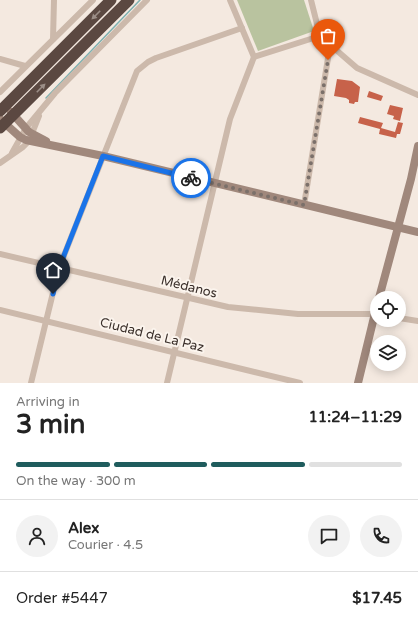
<!DOCTYPE html>
<meta charset="utf-8">
<style>
:root{--surface:#fff;--page:#f2f2f2;--text:#222;--muted:#767676;--line:#e0e0e0;--accent:#1f5c5d}
body{margin:0;font-family:"Varela Round",sans-serif;background:var(--page);color:var(--text);height:100vh;display:flex;flex-direction:column;font-size:15px;white-space:nowrap}
*{box-sizing:border-box;margin:0}
p{font-size:13px;color:var(--muted)}
.icon{flex:none;width:22px;height:22px;fill:none;stroke:currentColor;stroke-width:2;stroke-linecap:round;stroke-linejoin:round}
.map{position:relative;height:383px;overflow:hidden}
.side{display:flex;flex-direction:column;background:var(--surface);flex:1}
.side>*{flex:none}
.tools{position:absolute;left:370px;top:291px;display:grid;gap:8px}
.tools a{display:grid;place-items:center;width:36px;height:36px;border-radius:50%;background:var(--surface);box-shadow:0 2px 10px #0003;font-size:20px}
.pin{position:absolute;display:grid;place-items:center;width:34px;height:34px;color:#fff;margin:-41px -17px;border-radius:50% 50% 50% 0;rotate:-45deg;box-shadow:0 0 4px #0007}
.pin .icon{rotate:45deg}
.courier{position:absolute;display:grid;place-items:center;width:40px;height:40px;margin:-20px;border:3px solid #1a73e8;border-radius:50%;background:#fff;color:#222;box-shadow:0 1px 5px #0007}
.headline em{font-style:normal;font-weight:700}
.headline div{display:flex;flex-direction:column-reverse}
.headline{display:flex;align-items:center;justify-content:space-between;height:68px;padding:0 16px}
h1{font-size:26px;font-weight:700;line-height:30px}
.bar{display:grid;grid-template-columns:repeat(4,1fr);gap:6px 4px;align-content:center;height:48px;padding:0 16px}
.bar i{height:5px;border-radius:3px;background:var(--line)}
.bar .current{background:var(--accent)}
.bar p{grid-column:span 4}
.line{display:flex;align-items:center;gap:10px;padding:0 16px;border-top:1px solid var(--line)}
.line div{flex:1}
.round{display:grid;place-items:center;flex:none;width:42px;height:42px;border-radius:21px;background:var(--page)}
.map>svg:first-child{display:block}
</style>
<div class="map">
<svg width="418" height="383" viewBox="0 0 418 383">
<rect width="100%" height="100%" fill="#f4e9e0"/>
<polygon fill="#b9c39f" points="237,0 304,0 314,31 258,51"/>
<g fill="none" stroke-linecap="round" stroke-linejoin="round">
<polyline stroke="#7eb1b1" stroke-width="1.5" points="46,98 140,0"/>
</g>
<g fill="#c7624a">
<polygon points="337,79 352,81 360,87 358,102 355,102 354,104 349,103 349,100 346,98 334,96"/>
<polygon points="369,91 383,96 381,101 367,97"/>
<polygon points="390,105 403,108 400,121 393,119 394,116 387,114"/>
<polygon points="360,117 383,123 381,128 395,132 398,122 403,123 400,134 397,134 396,138 379,134 380,129 358,123"/>
</g>
<g fill="none" stroke-linecap="round" stroke-linejoin="round">
<g stroke="#ccb9ab" stroke-width="6">
<polyline points="230,0 254,57"/>
<polyline points="311,0 320,36"/>
<polyline points="320,36 357,68 418,95"/>
<polyline points="53,39 54,0"/>
<polyline points="254,57 320,36"/>
<polyline points="0,59 25,66"/>
<polyline points="0,92 93,0"/>
<polyline points="12,153 26,128 55,93 147,0"/>
<polyline points="0,163 23,147 29,141 39,116"/>
<polyline points="304,205 330,46"/>
<polyline points="0,254 228,307 298,314 377,314"/>
<polyline points="0,310 300,383"/>
<polyline points="399,318 418,321"/>
<polyline points="31,383 59,268 137,71 148,62 156,58 242,28"/>
<polyline points="167,383 230,119 254,57"/>
</g>
<g stroke="#a0887c" stroke-width="8">
<polyline points="11,112 29,132 46,141"/>
<polyline points="0,119 20,137 26,140 103,156 418,232"/>
<polyline points="379,298 411,179 418,146"/>
<polyline points="358,383 377,305"/>
</g>
<g stroke="#5b4841" stroke-width="11">
<polyline points="0,111 111,0"/>
<polyline points="0,128 129,0"/>
</g>
</g>
<defs><path id="oneway-solid" d="M-6-.8H1V-3.2L6.5 0L1 3.2V.8H-6Z"/></defs>
<g fill="#9b8d86">
<use href="#oneway-solid" transform="translate(96 15) rotate(135)"/>
<use href="#oneway-solid" transform="translate(41 88) rotate(-45)"/>
</g>
<g fill="none" stroke-linecap="round" stroke-linejoin="round">
<polyline stroke="#7b706a" stroke-width="4" stroke-dasharray="0 7.2" points="191,178 304,205 328,60"/>
<polyline stroke="#1a73e8" stroke-width="5" points="53,294 59,268 103,156 191,178"/>
</g>
<g text-anchor="middle" dominant-baseline="central" stroke-width="4" stroke-linejoin="round" paint-order="stroke">
<g font-size="13" fill="#3a2f2a" stroke="#fbf4ed">
<text transform="translate(189 287) rotate(14)">Médanos</text>
<text transform="translate(152 335) rotate(14)">Ciudad de La Paz</text>
</g>
</g>
</svg>
<div class="tools">
<a><svg class="icon" aria-label="locate" viewBox="0 0 24 24"><circle cx="12" cy="12" r="6"/><path d="M12 2v4M12 18v4M2 12h4M18 12h4"/></svg></a>
<a><svg class="icon" aria-label="layers" viewBox="0 0 24 24"><path d="M12 4l9 5-9 5-9-5zM3 14l9 5 9-5"/></svg></a>
</div>
<div class="pin" style="left:328px;top:60px;background:#ea580c"><svg class="icon" aria-label="bag" viewBox="0 0 24 24"><path d="M5 8h14l-1 12H6zM9 8a3 3 0 0 1 6 0"/></svg></div>
<div class="pin" style="left:53px;top:294px;background:#1f2937"><svg class="icon" aria-label="home" viewBox="0 0 24 24"><path d="M3 11l9-7 9 7M6 9v11h12V9"/></svg></div>
<div class="courier" style="left:191px;top:178px"><svg class="icon" aria-label="bike" viewBox="0 0 24 24"><circle cx="6" cy="16" r="4"/><circle cx="18" cy="16" r="4"/><path d="M6 16l4-8h5l3 8M10 8l3 8H6M13 5h3"/></svg></div>
</div>
<section class="side">
<div class="headline"><div><h1>3 min</h1><p>Arriving in</p></div><em>11:24–11:29</em></div>
<div class="bar"><i class="current"></i><i class="current"></i><i class="current"></i><i></i><p>On the way · 300 m</p></div>
<div class="line" style="height:72px"><a class="round"><svg class="icon" aria-label="person" viewBox="0 0 24 24"><circle cx="12" cy="8" r="4"/><path d="M4 21q1-7 8-7t8 7"/></svg></a><div><b>Alex</b><p>Courier · 4.5</p></div><a class="round"><svg class="icon" aria-label="chat" viewBox="0 0 24 24"><path d="M4 5h16v11H9l-5 4z"/></svg></a><a class="round"><svg class="icon" aria-label="phone" viewBox="0 0 24 24"><path d="M5 4h4l2 5-3 2q2 4 5 5l2-3 5 2v4C11 20 4 13 5 4z"/></svg></a></div>
<div class="line" style="height:52px"><div>Order #5447</div><b>$17.45</b></div>
</section>
